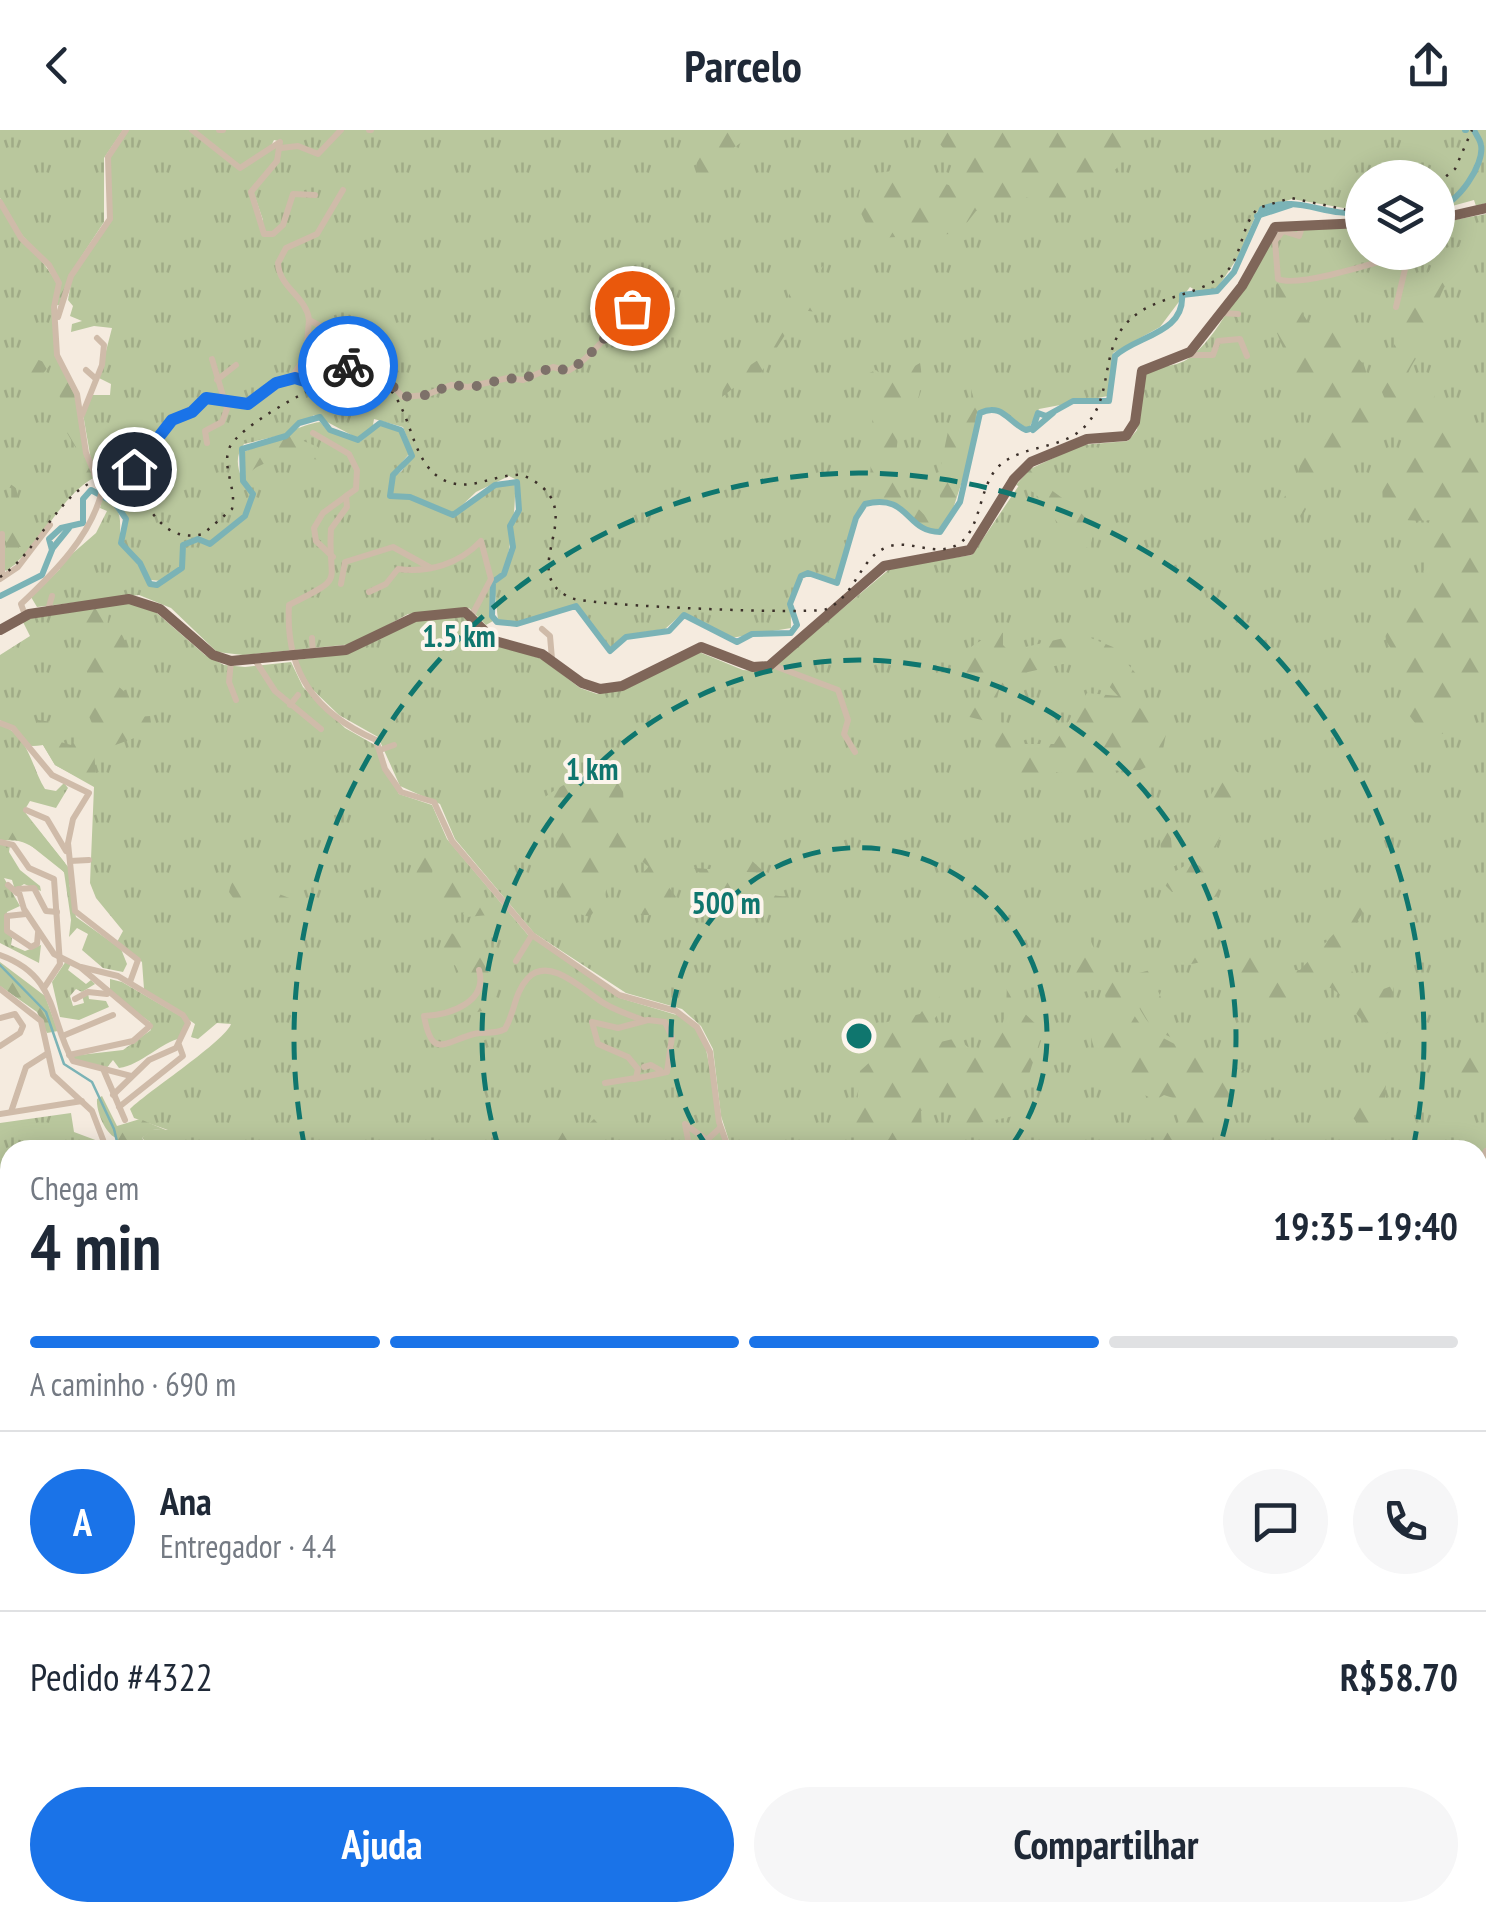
<!DOCTYPE html>
<html lang="pt">
<meta charset="utf-8">
<style>
:root{--surface:#fff;--page:#f6f6f7;--text:#1f2937;--muted:#747a83;--line:#e0e1e3;--accent:#1a73e8}
body{margin:0;font-family:"PT Sans Narrow",sans-serif;background:var(--page);color:var(--text);height:100vh;display:flex;flex-direction:column;font-size:38px;white-space:nowrap}
*{box-sizing:border-box;margin:0}
p{font-size:32px;color:var(--muted)}
.icon{flex:none;width:55px;height:55px;fill:none;stroke:currentColor;stroke-width:2;stroke-linecap:round;stroke-linejoin:round}
.map{position:relative;flex:1;overflow:hidden}
.sheet{position:absolute;left:0px;top:1010px;width:1488px;height:782px;display:flex;flex-direction:column;background:var(--surface);border-radius:30px 30px 0 0;box-shadow:0 5px 25px #0003}
.sheet>*{flex:none}
.tools{position:absolute;left:1345px;top:30px;display:grid;gap:20px}
.tools a{display:grid;place-items:center;width:110px;height:110px;border-radius:50%;background:var(--surface);box-shadow:0 5px 25px #0003;font-size:50px}
.pin{position:absolute;display:grid;place-items:center;width:85px;height:85px;color:#fff;margin:-42px;border:5px solid #fff;border-radius:50%;box-shadow:0 2px 10px #0007}
.courier{position:absolute;display:grid;place-items:center;width:100px;height:100px;margin:-50px;border:8px solid #1a73e8;border-radius:50%;background:#fff;color:#222;box-shadow:0 2px 12px #0007}
.summary em{font-style:normal;font-weight:700}
.summary div{display:flex;flex-direction:column-reverse}
.summary{display:flex;align-items:center;justify-content:space-between;height:170px;padding:0 30px}
h1{font-size:65px;font-weight:700;line-height:75px}
.bar{display:grid;grid-template-columns:repeat(4,1fr);gap:15px 10px;align-content:center;height:120px;padding:0 30px}
.bar i{height:12px;border-radius:8px;background:var(--line)}
.bar .current{background:var(--accent)}
.bar p{grid-column:span 4}
.line{display:flex;align-items:center;gap:25px;padding:0 30px;border-top:2px solid var(--line)}
.line div{flex:1}
.round{display:grid;place-items:center;flex:none;width:105px;height:105px;border-radius:52px;background:var(--page)}
.button{display:flex;gap:20px;margin-top:auto;padding:20px 30px}
.button a{flex:1;height:115px;border-radius:60px;background:var(--accent);color:#fff;font-size:40px;font-weight:700;line-height:115px;text-align:center}
.button a+a{background:var(--page);color:var(--text)}
header{display:flex;justify-content:space-between;align-items:center;height:130px;padding:0 30px;background:var(--surface);font-size:45px;font-weight:700}
.map>svg:first-child{display:block}
</style>
<header><svg class="icon" aria-label="back" viewBox="0 0 24 24"><path d="M15 5l-7 7 7 7"/></svg>Parcelo<svg class="icon" aria-label="share" viewBox="0 0 24 24"><path d="M12 15V3M7 8l5-5 5 5M5 13v7h14v-7"/></svg></header>
<div class="map">
<svg width="1486" height="1791" viewBox="0 0 1486 1791">
<defs>
<pattern id="grass-tufts" width="24" height="20" patternUnits="userSpaceOnUse" patternTransform="scale(2.5)"><rect width="24" height="20" fill="#b9c79d"/><path d="M3 7l-1-3M5 7V3M7 7l1-3M15 17l-1-3M17 17v-4M19 17l1-3" fill="none" stroke="#a0ab87"/></pattern>
<pattern id="forest-firs" width="22" height="20" patternUnits="userSpaceOnUse" patternTransform="scale(2.5)"><rect width="22" height="20" fill="#b9c79d"/><path d="M5 1l3.5 6h-7zM16 11l3.5 6h-7z" fill="#a0ab87"/></pattern>
</defs>
<rect width="100%" height="100%" fill="#f5ebdf"/>
<g fill="url(#grass-tufts)">
<polygon points="0,0 123,0 104,28 104,92 81,127 63,175 56,175 61,153 20,102 0,68"/>
<path d="M128 0H191L240 40 279 12 278 26 250 60 262 103 263 90 253 61 279 32 282 12 274 10 269 20 241 37 195 0H1486V73L1476 76 1474 70 1445 78 1438 74V48H1362L1361 81 1292 69 1258 80 1238 127 1216 160 1200 163 1190 157 1160 197 1113 223 1108 266 1039 279 1029 298C1008 294 1003 269 978 281L974 315 943 399 923 398C907 376 894 365 866 372L854 392 836 452 808 442C788 453 791 480 791 498L731 508 683 483 665 499 631 504 610 520 575 475 518 492 498 490 494 455 504 446 515 416 511 398 521 377 519 351 509 346 476 362 454 383 411 365H390L394 346 402 341 413 323 403 297 374 289 372 301 359 309 314 285 286 304 244 314C231 330 241 350 251 364L244 386 209 412 197 407 183 413 181 436 161 451 151 450 122 412 126 387 117 372 103 365 95 344 137 339 170 293 195 282 208 268 252 273 207 265C176 287 158 306 133 336L95 340 92 336 83 284 92 265H110L111 254 99 248 112 198 94 196 71 202 72 194 82 191 70 186 73 176 68 170 72 147 110 92 109 26Z"/>
<path d="M0 74 57 152 55 224 76 264 93 348C54 372 40 422 0 444Z"/>
<path d="M1486 84V1791H0V1518L10 1517V1782H1478V1020H732L721 986 713 919 701 896 682 879 626 863 534 803 455 709 440 674 400 656 378 607 339 585 311 558 295 530 344 524 410 491 463 485 489 512 542 529 580 558 597 564 628 558 699 522 743 540 767 542 892 437 972 425 1030 339 1081 315 1128 311 1137 300 1145 244C1159 234 1176 238 1189 228 1228 200 1246 133 1282 99L1362 96V122H1438V93Z"/>
<path d="M320 292 329 302 360 312 380 295 400 301 409 324 392 344 390 367 410 369 453 386 495 357 514 353C518 364 509 432 503 442 499 446 494 448 492 453L493 491 486 495 469 478 408 484 353 514 243 525 217 522 171 478 139 465 37 477 31 467 60 439 57 437 96 403 107 381 100 378 102 369C126 378 119 394 120 415L138 434 149 456H157L183 439 184 415 198 410 210 415 246 388 255 364 244 351V322C268 313 298 295 320 292Z"/>
<path d="M120 471 151 478 205 525 224 535 245 537 291 532 303 557 345 598 375 615 399 664 432 675 447 709 528 805 620 868 680 886 695 898 705 914 726 1020H149L152 1017 142 1008 152 999 168 1000 134 988 130 979C150 960 225 911 231 894L217 893 198 909 191 907 195 894 144 859 142 832 117 812 123 801 96 768 90 753 94 657 55 635 43 615 30 616 0 590V525L30 506 22 490Z"/>
<path d="M0 595C29 604 31 637 45 659L56 661 64 653 68 658 56 678 30 671 24 681 65 733 76 787 121 819 127 834 123 842 103 838 82 820 88 804 77 798 69 807 71 790 64 742 25 711 0 710Z"/>
<polygon points="0,714 10,715 9,722 20,740 40,756 41,761 24,754 15,760 12,750 4,748 20,776 7,782 4,799 12,808 11,815 25,821 41,815 39,833 0,813"/>
<polygon points="66,831 71,834 68,840 86,854 91,850 95,854 82,862 76,859 70,866 73,876 84,873 82,865 88,863 89,869 106,871 109,877 79,890 60,887 52,852"/>
<path d="M110 849 122 852 182 887 187 893 182 908C160 912 142 935 119 938L113 930 105 940 76 932 71 926 123 920 151 900 150 892 110 863Z"/>
<polygon points="71,983 74,1002 98,1011 105,1020 10,1020 10,1510 0,1512 0,993"/>
</g>
<g fill="url(#forest-firs)" fill-rule="evenodd">
<polygon points="709,0 759,0 719,28 709,82 696,41 698,11"/>
<path d="M929 0H1140L1141 7 1116 39 1062 70 1017 67 976 81 962 99 950 104 879 108C851 84 848 43 894 41 914 40 937 53 957 57L965 53V46Z"/>
<polygon points="15,90 31,103 47,101 46,109 65,122 75,135 58,185 61,153"/>
<path d="M1474 109 1466 133C1439 149 1436 185 1425 211 1413 239 1405 235 1405 271L1411 272 1435 249 1434 273 1451 281 1470 321 1486 325V544L1468 548 1474 572 1447 603 1425 606 1399 572 1406 541 1386 511 1385 500 1421 448 1435 410 1455 391C1432 387 1401 398 1383 379L1382 352 1412 319C1405 291 1381 276 1379 248L1427 144 1443 125Z"/>
<polygon points="823,136 814,155 816,182 801,180 760,244 746,248 722,267 724,244 740,242 761,228 789,178 789,152 810,148"/>
<polygon points="1276,153 1284,155 1308,192 1336,202 1364,235 1379,283 1367,305 1364,322 1343,332 1315,361 1301,389 1298,377 1288,375 1283,369 1296,350 1304,321 1328,308 1335,291 1322,277 1304,274 1303,259 1287,261 1288,230 1281,225 1283,218 1275,198"/>
<polygon points="55,212 62,243 76,264 93,348 79,356 81,330 71,328 78,322 66,301 73,299 73,292 55,283 63,276 58,262 65,255 50,235 36,252 31,246 20,247 28,226 44,232"/>
<path d="M920 233C925 255 915 291 898 305 892 374 885 341 929 390L942 375 937 354 952 282 975 273 969 252 972 244H982L992 254 989 276 976 284 974 315 950 388 941 400H927C904 383 897 361 863 373L848 411 844 400 850 379 870 352 873 274 883 266 867 253 865 245 876 240 888 251Z"/>
<path d="M289 305 318 317 323 330 301 328 292 319 290 332C275 330 261 332 249 343L252 357 246 354 244 322Z"/>
<polygon points="1,335 6,351 16,358 22,385 37,399 29,406 27,393 21,390 27,417 17,417 17,433 6,441 7,413 0,403 0,391 13,373 13,359 0,354"/>
<path d="M1030 339C1044 365 1107 382 1089 418L1076 417 1035 363 1016 355Z"/>
<path d="M110 476 107 496 122 505 136 533 118 556 128 565 137 587 150 586 151 593 137 607 94 623 96 644 87 652 55 635 43 615 32 616 38 590 59 593 60 599 50 609 71 615 93 596 86 579 92 565 82 561C95 544 78 511 81 489L75 482Z"/>
<path d="M997 497 1003 499V515L1009 521 1081 504 1113 517 1138 546 1131 569 1166 604 1161 630 1140 640 1101 641 1098 648 1055 642 1037 654 1025 646 984 648 997 623 990 592 953 583 981 568 980 556 965 544 962 528C970 512 988 511 997 497ZM1085 520 1108 536 1107 554 1118 566 1087 563 1054 614H1010L995 577 999 560 1028 542 1072 532Z"/>
<path d="M612 633 629 641 623 660 624 678 642 712 665 725 668 756 676 767 665 785H639L632 775 633 752 649 737 639 729C609 738 606 746 605 776L597 777 590 787 565 780C547 750 560 745 556 718 553 701 545 686 542 670 562 651 589 647 612 633Z"/>
<polygon points="1229,635 1250,653 1223,698 1211,731 1186,724 1175,736 1162,734 1159,695 1170,698 1173,731 1178,712 1190,699 1207,707 1207,671"/>
<path d="M27 686 69 738 73 760C67 754 68 745 61 739 47 725 23 706 3 710L1 695Z"/>
<path d="M418 716 433 734 432 745C452 748 471 757 478 775L504 778 511 783 467 787 463 784 466 779 459 776 408 772 417 740 412 724Z"/>
<path d="M750 729 765 743 746 742 742 757C759 758 770 768 787 766L795 773 782 782H733L743 795 739 813 736 798 717 803 713 799 723 785 722 747 702 745 694 738 724 740 730 748 735 737Z"/>
<path d="M1195 734 1217 743 1220 765 1207 770 1201 760 1172 762 1157 747C1174 747 1181 733 1195 734Z"/>
<polygon points="233,746 297,771 298,775 238,775 229,762"/>
<path d="M1375 756C1369 784 1344 799 1340 828L1359 849 1381 860 1394 855 1392 870 1397 894 1386 904C1355 898 1350 861 1322 855L1300 871 1291 895C1265 898 1264 869 1239 866L1229 831C1207 825 1195 838 1174 834 1195 823 1229 812 1251 827 1258 833 1262 837 1271 841L1300 840 1342 795 1348 774Z"/>
<path d="M1076 795 1086 801 1104 840 1132 845 1161 837 1158 861 1182 914C1173 906 1161 905 1153 897 1142 887 1138 873 1130 863L1132 882 1142 897 1217 936 1246 940 1229 946 1228 950 1242 958 1240 974 1227 980 1228 993 1213 999 1212 1020H1152L1164 997 1178 995 1182 971 1164 965 1156 970C1127 958 1098 940 1091 907L1094 899 1109 889 1104 858 1083 862 1070 854 1069 844 1078 835Z"/>
<path d="M450 802 486 825 500 840 494 871 501 873 500 882 495 878 465 885C471 864 459 835 441 817V810Z"/>
<polygon points="0,832 45,866 58,901 47,903 37,882 0,856"/>
<path d="M1007 852 1015 874 1043 901 1016 985C1012 987 969 995 965 996L956 978 945 970 921 981 923 1020H853L860 941 871 931 887 892 920 884 938 858 941 881 928 896 924 916 957 908 981 928C1005 896 1006 893 1007 852Z"/>
<path d="M1467 913 1475 914 1486 928V957L1468 966C1457 949 1457 938 1461 917Z"/>
<polygon points="1371,944 1386,950 1385,971 1398,990 1387,999 1362,999 1350,984 1352,955"/>
<path d="M102 966 117 996 140 989 168 1001 154 999 142 1008 150 1019 117 1020 116 1008C105 1003 96 981 97 969Z"/>
<polygon points="594,989 602,998 611,991 609,1005 601,1003 598,1009 611,1018 622,1016 645,997 651,1003 659,1003 660,1010 635,1014 633,1020 531,1020 534,993 579,1003"/>
</g>
<g fill="none" stroke-linecap="round" stroke-linejoin="round">
<g stroke="#7bb3b6" stroke-width="2.5">
<polyline points="0,835 46,882 64,934 92,952 114,999 119,1020"/>
<polyline points="1478,1755 1486,1749"/>
<polyline points="1412,1791 1412,1782"/>
</g>
<g stroke="#7bb3b6" stroke-width="6">
<polyline points="1465,0 1466,0"/>
<path d="M1438 77C1457 75 1485 34 1481 15 1480 9 1476 5 1474 0"/>
<polyline points="1257,86 1291,75"/>
<polyline points="1033,300 1053,283"/>
<polyline points="52,419 69,398"/>
<path d="M0 466 42 445 52 420 49 409 61 398 83 393V369L91 360 115 373 126 389 121 413 140 433 150 454 157 455 182 438 183 415 198 409 210 414 245 386 253 364 243 351 242 319 286 306 299 293 320 287 330 300 358 310 380 293 401 300 412 326 393 345 390 366 410 367 453 385 495 355 517 352 519 380 510 396 513 417 504 444 493 452 492 486 497 492 517 494 576 476 610 521 626 507 669 501 684 485 737 512 752 504 791 503 797 495 790 474 801 446 808 443 837 453 856 388 865 374C910 363 905 402 940 402L960 372 980 283C1002 272 1009 293 1026 300L1033 298 1038 283 1046 286 1073 271H1109L1115 226C1136 206 1185 203 1182 165L1217 161 1234 142 1262 79C1298 64 1327 88 1362 82"/>
</g>
<g stroke="#cfbba9" stroke-width="6">
<polyline points="192,0 240,38 280,12 277,31 251,62 264,104 273,104 283,95 293,64 315,65"/>
<polyline points="219,0 223,0"/>
<polyline points="369,0 371,0"/>
<polyline points="281,18 298,16 318,24 341,0"/>
<path d="M0 72 21 108 49 135 59 153 54 177 57 225 77 264 86 323 102 361C91 406 55 442 21 474L25 485"/>
<path d="M1303 94 1299 106 1283 101 1275 111 1278 149C1298 158 1378 132 1402 125L1406 135 1396 177"/>
<polyline points="1222,183 1238,184"/>
<polyline points="58,187 71,146 110,89 108,27 126,0"/>
<polyline points="1187,225 1213,225 1218,211 1240,209 1247,226"/>
<polyline points="86,240 95,248"/>
<path d="M328 240 350 236 376 238 403 267 426 265 451 255 468 257 508 248 523 250 553 237 568 241C596 225 615 193 639 172"/>
<polyline points="292,247 306,226 309,190"/>
<polyline points="217,250 236,235"/>
<polyline points="82,285 102,235 104,215 97,208"/>
<path d="M313 303 349 324 357 340 356 359 346 366 347 377 331 399C327 456 349 445 289 475 285 542 315 583 376 610L385 639 401 662 434 672 452 711 532 805 619 865 676 881 697 897 710 922 719 992 729 1020"/>
<polyline points="207,313 205,301 222,292 227,279 212,229"/>
<path d="M94 344 134 339 172 290 189 285 207 267 248 274C270 259 281 245 310 251L328 240 323 232 330 226V201L309 190C307 167 279 158 278 133L286 118 317 104 343 60"/>
<polyline points="2,404 2,447"/>
<polyline points="333,427 316,411 314,398 323,383 345,367"/>
<polyline points="0,449 18,437 50,395"/>
<polyline points="341,454 345,432 393,417 431,438"/>
<path d="M369 462 386 454 398 439C429 443 459 434 481 411L491 449 472 485"/>
<polyline points="48,480 52,466"/>
<polyline points="542,499 550,506 552,529"/>
<polyline points="312,508 313,523"/>
<polyline points="255,530 275,561 321,599"/>
<polyline points="231,531 229,552 236,570"/>
<polyline points="772,535 838,560 848,590 844,604 855,622"/>
<polyline points="290,575 298,565"/>
<polyline points="0,593 13,598 52,645 89,663 73,689 68,713 75,781 138,830 130,852"/>
<polyline points="380,620 394,615"/>
<polyline points="26,680 47,689 66,721"/>
<polyline points="0,712 13,715 29,738 54,749 60,834 44,858"/>
<polyline points="70,731 89,730"/>
<polyline points="8,755 17,763"/>
<polyline points="57,782 46,781 34,758 18,759 24,779 54,824 80,837 150,896 133,911 69,925"/>
<polyline points="26,784 7,786 7,801 31,817 37,814 38,803"/>
<path d="M0 825C59 846 49 890 73 931L131 946"/>
<polyline points="516,831 532,805"/>
<polyline points="81,837 118,846 183,885 188,893 176,918 149,930 113,965"/>
<path d="M479 840C488 872 450 885 424 886 432 930 444 912 474 904 485 901 494 905 505 899 515 882 514 863 528 848 549 826 582 859 599 870 611 879 629 885 643 890"/>
<polyline points="0,859 41,891 53,945 92,981 107,1020"/>
<polyline points="75,869 88,862 107,864"/>
<polyline points="0,888 15,884 23,896 20,903 0,916"/>
<polyline points="65,905 113,885"/>
<polyline points="644,937 651,935 660,940"/>
<polyline points="104,941 125,990"/>
<polyline points="605,953 636,948 638,939 628,927 598,914 592,892 618,898 648,890 665,892 672,907 667,942 634,949"/>
<polyline points="119,977 183,926 179,915"/>
<polyline points="11,982 26,937 48,923"/>
<polyline points="0,984 82,971"/>
<polyline points="690,1020 685,994 708,1011"/>
<polyline points="710,1020 708,1009 720,998"/>
<polyline points="1012,1020 1020,1016 1029,1020"/>
<polyline points="1478,1035 1486,1021"/>
<polyline points="1478,1140 1486,1129"/>
<polyline points="1478,1160 1486,1144"/>
<polyline points="1478,1175 1486,1174"/>
<polyline points="0,1443 10,1441"/>
<polyline points="0,1516 10,1515"/>
<polyline points="1478,1586 1486,1630"/>
<polyline points="1478,1668 1486,1666"/>
<polyline points="1478,1741 1486,1740"/>
<polyline points="1478,1747 1486,1755"/>
<polyline points="890,1782 892,1791"/>
<polyline points="1085,1782 1086,1791"/>
<polyline points="176,1791 177,1782"/>
</g>
<g stroke="#7f6659" stroke-width="10">
<polyline points="1438,89 1486,78"/>
<polyline points="0,500 29,484 129,469 160,479 213,525 231,531 346,520 415,487 465,482 495,511 542,524 582,553 600,559 622,556 701,517 753,537 769,536 884,436 970,420 1014,349 1031,332 1087,309 1126,306 1135,292 1142,241 1190,222 1242,156 1275,97 1362,93"/>
</g>
<g stroke="#3c302a" stroke-width="2.5" stroke-dasharray="2.5 8" stroke-linecap="butt">
<polyline points="1438,53 1455,39 1472,0"/>
<path d="M0 447C39 422 55 365 99 349L132 356C153 381 164 413 203 404L232 379C237 359 222 338 229 319 236 297 320 252 343 246 360 242 381 249 392 262 412 287 412 330 440 348 468 365 493 343 522 345 599 377 511 441 571 468 591 476 814 485 827 479 857 465 859 426 890 416 912 410 935 427 957 415 982 401 978 356 999 336 1024 313 1064 321 1087 294 1112 266 1101 225 1124 196 1149 166 1187 169 1218 149 1244 132 1238 99 1258 78L1291 68 1362 83"/>
</g>
</g>
<g fill="none" stroke-linecap="round" stroke-linejoin="round">
<path stroke="#7d7169" stroke-width="10" stroke-dasharray="0 18" d="M348 236 378 239 402 267 426 265 451 255 473 257 508 248 520 250 553 237 568 241C593 227 611 198 632 178"/>
<polyline stroke="#1a73e8" stroke-width="12" points="134,339 172,290 192,282 206,268 248,274 276,253 295,248 308,252 348,236"/>
</g>
<g fill="none" stroke="#0f766e" stroke-width="5" stroke-dasharray="18 12">
<path d="M709 1019A188 188 0 1 1 1009 1019"/>
<path d="M499 1019A377 377 0 1 1 1219 1019"/>
<path d="M305 1019A565 565 0 1 1 1413 1019"/>
</g>
<circle cx="859" cy="906" r="15" fill="#0f766e" stroke="#fcf5ed" stroke-width="5"/>
<g font-size="30" text-anchor="middle" font-weight="bold" fill="#0f766e" stroke="#fcf5ed" stroke-width="8" stroke-linejoin="round" paint-order="stroke">
<text x="459" y="517">1.5 km</text>
<text x="592" y="650">1 km</text>
<text x="726" y="784">500 m</text>
</g>
</svg>
<div class="tools">
<a><svg class="icon" aria-label="layers" viewBox="0 0 24 24"><path d="M12 4l9 5-9 5-9-5zM3 14l9 5 9-5"/></svg></a>
</div>
<div class="pin" style="left:632px;top:178px;background:#ea580c"><svg class="icon" aria-label="bag" viewBox="0 0 24 24"><path d="M5 8h14l-1 12H6zM9 8a3 3 0 0 1 6 0"/></svg></div>
<div class="pin" style="left:134px;top:339px;background:#1f2937"><svg class="icon" aria-label="home" viewBox="0 0 24 24"><path d="M3 11l9-7 9 7M6 9v11h12V9"/></svg></div>
<div class="courier" style="left:348px;top:236px"><svg class="icon" aria-label="bike" viewBox="0 0 24 24"><circle cx="6" cy="16" r="4"/><circle cx="18" cy="16" r="4"/><path d="M6 16l4-8h5l3 8M10 8l3 8H6M13 5h3"/></svg></div>
<section class="sheet">
<div class="summary"><div><h1>4 min</h1><p>Chega em</p></div><em>19:35–19:40</em></div>
<div class="bar"><i class="current"></i><i class="current"></i><i class="current"></i><i></i><p>A caminho · 690 m</p></div>
<div class="line" style="height:180px"><b class="round" style="background:var(--accent);color:#fff">A</b><div><b>Ana</b><p>Entregador · 4.4</p></div><a class="round"><svg class="icon" aria-label="chat" viewBox="0 0 24 24"><path d="M4 5h16v11H9l-5 4z"/></svg></a><a class="round"><svg class="icon" aria-label="phone" viewBox="0 0 24 24"><path d="M5 4h4l2 5-3 2q2 4 5 5l2-3 5 2v4C11 20 4 13 5 4z"/></svg></a></div>
<div class="line" style="height:130px"><div>Pedido #4322</div><b>R$58.70</b></div>
<div class="button"><a>Ajuda</a><a>Compartilhar</a></div>
</section>
</div>
